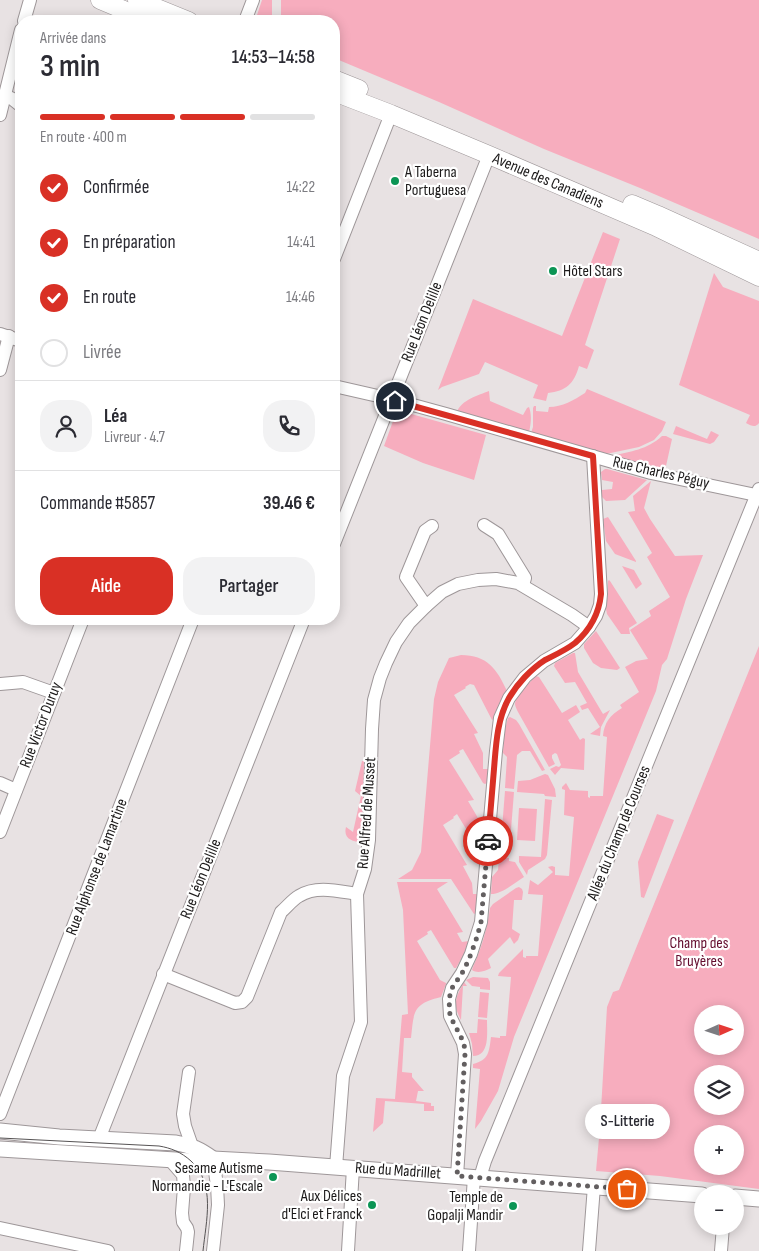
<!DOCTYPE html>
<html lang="fr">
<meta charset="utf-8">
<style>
:root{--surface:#fff;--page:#f2f2f3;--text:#2b2b33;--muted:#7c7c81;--line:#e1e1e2;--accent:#d93025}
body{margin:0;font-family:"Sofia Sans Condensed",sans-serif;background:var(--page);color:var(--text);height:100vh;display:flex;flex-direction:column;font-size:19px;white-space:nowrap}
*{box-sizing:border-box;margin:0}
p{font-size:16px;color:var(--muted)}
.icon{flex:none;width:28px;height:28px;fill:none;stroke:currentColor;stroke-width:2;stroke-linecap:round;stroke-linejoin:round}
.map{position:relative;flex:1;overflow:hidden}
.details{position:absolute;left:15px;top:15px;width:325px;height:610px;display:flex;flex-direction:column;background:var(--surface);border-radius:20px;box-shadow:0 2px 12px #0003}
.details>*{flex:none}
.needle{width:32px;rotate:87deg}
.buttons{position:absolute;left:694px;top:1005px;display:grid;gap:10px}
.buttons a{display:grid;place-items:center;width:50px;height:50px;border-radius:50%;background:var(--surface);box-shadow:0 2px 12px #0003;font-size:25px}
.pin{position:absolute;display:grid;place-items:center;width:42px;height:42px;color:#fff;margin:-21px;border:2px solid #fff;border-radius:50%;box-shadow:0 1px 5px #0007}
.courier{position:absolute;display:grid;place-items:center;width:50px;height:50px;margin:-25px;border:4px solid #d93025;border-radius:50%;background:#fff;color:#222;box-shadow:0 1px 6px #0007}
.bubble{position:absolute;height:35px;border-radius:18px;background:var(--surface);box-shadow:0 2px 12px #0003;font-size:16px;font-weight:600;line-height:35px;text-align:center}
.head em{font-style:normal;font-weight:600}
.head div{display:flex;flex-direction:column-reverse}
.head{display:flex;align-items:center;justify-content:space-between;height:85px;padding:0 25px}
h1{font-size:32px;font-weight:600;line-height:38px}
.bar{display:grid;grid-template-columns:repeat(4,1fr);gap:8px 5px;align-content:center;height:60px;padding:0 25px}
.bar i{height:6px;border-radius:4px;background:var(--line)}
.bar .current{background:var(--accent)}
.bar p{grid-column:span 4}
.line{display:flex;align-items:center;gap:12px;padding:0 25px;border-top:1px solid var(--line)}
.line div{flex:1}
.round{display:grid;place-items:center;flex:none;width:52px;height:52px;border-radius:20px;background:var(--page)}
ol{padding:0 25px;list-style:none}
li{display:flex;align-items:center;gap:15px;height:55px}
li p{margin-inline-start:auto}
li .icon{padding:5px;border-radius:50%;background:var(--accent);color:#fff;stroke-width:4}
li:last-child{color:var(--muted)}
li i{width:28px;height:28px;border:2px solid var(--line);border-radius:50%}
.cta{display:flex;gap:10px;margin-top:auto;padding:10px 25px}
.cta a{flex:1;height:58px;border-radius:20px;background:var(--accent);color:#fff;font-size:20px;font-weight:600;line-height:58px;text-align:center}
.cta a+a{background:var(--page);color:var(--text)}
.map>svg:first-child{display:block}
</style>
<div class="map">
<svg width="759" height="1251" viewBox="0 0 759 1251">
<rect width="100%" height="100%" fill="#e8e2e3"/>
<g fill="#f7adbe" fill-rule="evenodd">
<polygon points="262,0 272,0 272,21 255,21"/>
<polygon points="281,0 759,0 759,239 640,188 544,149 439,102 334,58 334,21 281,21"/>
<path d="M603 232 620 239 585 345 594 350 587 369 579 366C574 384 566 391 548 393L546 401 533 398 538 385 485 362 479 374 442 387 438 390 473 299 562 336Z"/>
<path d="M714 273 723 287 759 301V423C755 428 752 426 746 423L750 415 679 385Z"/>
<path d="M587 389 666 422 662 431 654 440 639 447 606 454 531 433 533 427V408L534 406H536V411L548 412 549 407C562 407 574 400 585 393Z"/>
<path d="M489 391 490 401 523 415 527 408 529 407C532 415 531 424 529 432L457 412C461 400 479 395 489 391Z"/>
<polygon points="397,410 486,435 474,480 423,463 384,446"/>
<polygon points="676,426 707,439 711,431 719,435 714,442 710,444 673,434"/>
<path d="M662 436H666L672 439 666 466 662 470H659L612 456C631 451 647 450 662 436Z"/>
<polygon points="605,469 607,469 647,480 625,500 606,501 602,497 602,490 612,489 613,482 602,480 601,472"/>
<path d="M651 481 644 508 650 519 675 556 703 555 686 599 667 659 662 665 656 691 514 1037 498 1091 481 1121 475 1129 480 1069 473 1068V1064C489 1060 489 1052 491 1037L500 1038V1036H506L511 977 498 976 499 973 523 949V957L526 958V956H538L543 895 528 894 530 880 538 885 553 872 548 867 552 866 555 867V875L569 876 574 817 564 815 565 790 562 789V787L566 783 570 790 588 791V797L590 798V796H603L607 737 603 736C604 723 610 715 622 708L620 705 639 692 625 667 636 661 648 659 630 630 651 616 649 611 670 597 647 557 652 553 628 512 635 511 633 496Z"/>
<polygon points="608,517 636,561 636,562 615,554 606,541 603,519"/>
<polygon points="622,566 634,570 642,584 636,589"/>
<polygon points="609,580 610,581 637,623 629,628 630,634 621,634 607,614 606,609 608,592 608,581"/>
<polygon points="596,631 620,668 617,670 601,668 593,663 584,648 584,644"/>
<path d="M759 646V1189L660 1176 596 1171 600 1127 607 1007 613 992 619 990ZM702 1014H735V1046H702ZM702 1074H735V1106H702ZM702 1134H735V1166H702Z"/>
<polygon points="573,653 575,653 578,672 603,714 610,710 601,727 600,736 590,734 600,727 588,708 582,710 580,706 587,703 575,682 565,683 554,666 555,663"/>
<path d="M461 655C487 655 497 669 507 691L499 704 495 718 492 720 474 685 470 684 465 687 466 688 454 695 478 733 474 734 483 753V769H488L487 783 485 784 483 783 463 749 459 751 460 753 449 760 474 800 468 801 478 818 484 819 480 852 457 814 453 817 454 818 443 825 467 865 463 866 472 883 473 894H478L476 913 474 914 451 879H398L412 870 421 852 434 699 438 682 449 658Z"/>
<path d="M536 676 539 677 562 713 576 705 580 712 568 720 580 740 583 738 585 739 584 770 561 768 555 775 550 769 556 766 559 767 561 765 557 754 555 753 552 755V758L555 764 549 767 518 712C517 710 515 706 515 704 516 695 530 682 536 676Z"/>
<polygon points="510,717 516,720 519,724 545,770 542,771 530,751 522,751 517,755 514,789 505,788 507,757 503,753 504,733 508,718"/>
<path d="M362 761H364L362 843C352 841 343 839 346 827L353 832 361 796 355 791Z"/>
<polygon points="545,774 548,775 555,789 556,797 545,796 544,794 517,792 518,781 530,780"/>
<polygon points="505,791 514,792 509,855 500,854"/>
<polygon points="545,799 552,800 547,855 545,859 528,870 527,875 519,862 519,856 541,857"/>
<polygon points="519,808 537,809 535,841 517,840"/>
<polygon points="657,814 674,820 644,898 641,897 638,862"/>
<path d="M499 857 509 858V861L515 862 524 877C514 883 502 894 491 894L492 877 498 870Z"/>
<path d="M397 882H448L437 889 463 932 457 933 462 942 469 941 464 954 456 968H454L431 930 427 932 428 934 417 941 440 980 446 983V984L441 997C412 1004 414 1012 411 1038H404L402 1072 412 1073V1077L424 1091H418L416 1101 431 1103V1106H434V1111H424V1104L385 1101 383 1123 373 1132 376 1098 395 1099 402 1015 408 1014 403 910Z"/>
<path d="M519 887 522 889 523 892 522 900H514L512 929 520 934 518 940 514 944 510 937 488 959 491 968C485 971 478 974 472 970L473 967C482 947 487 929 490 908L493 904 516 888Z"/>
<polygon points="473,977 488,978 490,982 490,990 480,989 480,987 472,986 466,980"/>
<path d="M464 982 467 986H463L461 1020C452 1004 456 997 464 982Z"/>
<polygon points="480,992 489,993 487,1018 478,1017"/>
<path d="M478 1019 487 1020C487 1033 490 1056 473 1056L472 1044 469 1033H477Z"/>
</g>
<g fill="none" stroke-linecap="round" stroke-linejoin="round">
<defs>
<g id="minor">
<polyline points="24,21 30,0"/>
<polyline points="245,21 253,0"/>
<polyline points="4,96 11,98 21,106"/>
<polyline points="0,115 21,30"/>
<polyline points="334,259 391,114"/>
<polyline points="0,334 21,341"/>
<polyline points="0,370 9,336"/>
<polyline points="334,386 391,399 446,414 651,473 756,495"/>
<polyline points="484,525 498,534 525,578 523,585"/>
<polyline points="334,544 489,155"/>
<polyline points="426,606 406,577 425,531 432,526"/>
<polyline points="0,684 23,682 54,693"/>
<polyline points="0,783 16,790"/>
<polyline points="0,832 83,619"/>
<path d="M163 974 235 1003 242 1002 247 997 281 912C287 907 292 900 299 896 316 885 338 891 357 894"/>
<polyline points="189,1072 183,1114 185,1126 192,1146"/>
<polyline points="0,1114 193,619"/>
<polyline points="99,1139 304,619"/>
<polyline points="213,1159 217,1185 218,1205 213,1251"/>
<polyline points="170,1160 183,1175 184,1187 182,1213 183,1222 187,1228 188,1232 186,1251"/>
<polyline points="336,1167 343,1076 361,1022 357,894 365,869 369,840 372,729 374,700 380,678 386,663 396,642 409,623 426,606 442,592 458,584 478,580 496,579 518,583 572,615 589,627"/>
<polyline points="457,1176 465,1054 463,1043 450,1016 449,999 452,988 462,973 471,954 481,922 496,751 500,718 509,698 525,677 544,661 575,643 589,627 596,616 600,605 601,594 593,456"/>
<polyline points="482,1178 482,1171 485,1161 759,489"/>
<polyline points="0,1228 108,1251"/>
<polyline points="348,1251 353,1168"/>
<polyline points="469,1251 474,1177"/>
<polyline points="589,1251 594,1186"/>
<polyline points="721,1251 723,1226"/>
</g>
<g id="tertiary">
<path d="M0 1131 59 1137 176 1143C192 1146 199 1149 213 1159"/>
<polyline points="0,1149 191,1161 202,1162 213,1159 269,1162 702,1195"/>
<polyline points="735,1197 759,1199"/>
</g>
<g id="secondary">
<polyline points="100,0 150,21"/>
<polyline points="137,0 189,21"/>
<polyline points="334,79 359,89"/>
<polyline points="334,92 391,114 489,155 654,226 759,277"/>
<polyline points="632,204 658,215 759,261"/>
</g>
</defs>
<use href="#minor" stroke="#9e9799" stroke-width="14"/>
<use href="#tertiary" stroke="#9e9799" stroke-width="17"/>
<use href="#secondary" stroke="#9e9799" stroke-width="19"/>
<use href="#minor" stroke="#fff" stroke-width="12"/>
<use href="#tertiary" stroke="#fff" stroke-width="15"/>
<use href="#secondary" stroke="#fff" stroke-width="18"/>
<path stroke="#565354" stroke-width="1" d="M0 1138 159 1146C171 1148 181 1152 191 1161 216 1184 206 1221 203 1251"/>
</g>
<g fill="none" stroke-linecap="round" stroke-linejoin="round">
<polyline stroke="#635f60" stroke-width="5" stroke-dasharray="0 9" points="488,841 481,922 477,937 471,954 464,970 452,988 449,999 450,1016 464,1043 465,1054 457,1176 627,1189"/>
<path stroke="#d93025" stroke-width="6" d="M395 401 593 456 601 594C599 614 590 630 575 643 566 650 555 655 545 660 531 669 517 684 509 698 497 719 496 745 494 769 492 793 490 817 488 841"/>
</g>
<g fill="#0c9555" stroke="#fff" stroke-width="2">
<circle cx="395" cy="181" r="5"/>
<circle cx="553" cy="271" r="5"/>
<circle cx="273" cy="1177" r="5"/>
<circle cx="372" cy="1205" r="5"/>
<circle cx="513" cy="1206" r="5"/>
</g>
<g text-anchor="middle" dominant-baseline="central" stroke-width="4.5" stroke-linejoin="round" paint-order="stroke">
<g font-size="16" fill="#1b1919" stroke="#fff" text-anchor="end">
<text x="405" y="172" text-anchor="start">A Taberna<tspan x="405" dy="18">Portuguesa</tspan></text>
<text x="563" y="271" text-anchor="start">Hôtel Stars</text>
<text x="263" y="1168">Sesame Autisme<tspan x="263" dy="18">Normandie - L'Escale</tspan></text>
<text x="362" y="1196">Aux Délices<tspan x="362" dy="18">d'Elci et Franck</tspan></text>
<text x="503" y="1197">Temple de<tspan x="503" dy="18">Gopalji Mandir</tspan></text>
</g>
<g font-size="16" fill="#1b1919" stroke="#fff">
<text transform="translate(548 181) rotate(23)">Avenue des Canadiens</text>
<text transform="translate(422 322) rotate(-68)">Rue Léon Delille</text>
<text transform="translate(661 473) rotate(13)">Rue Charles Péguy</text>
<text transform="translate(41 725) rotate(-69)">Rue Victor Duruy</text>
<text transform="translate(367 813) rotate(-86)">Rue Alfred de Musset</text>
<text transform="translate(619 833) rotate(-68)">Allée du Champ de Courses</text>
<text transform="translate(97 867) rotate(-69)">Rue Alphonse de Lamartine</text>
<text transform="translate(201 879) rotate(-68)">Rue Léon Delille</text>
<text transform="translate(398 1171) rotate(4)">Rue du Madrillet</text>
</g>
<g font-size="16" fill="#640d2e" stroke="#fff">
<text x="699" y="943">Champ des<tspan x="699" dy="18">Bruyères</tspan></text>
</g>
</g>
</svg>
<div class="buttons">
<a><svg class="needle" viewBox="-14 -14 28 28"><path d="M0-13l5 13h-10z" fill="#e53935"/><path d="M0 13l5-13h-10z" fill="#7c7c81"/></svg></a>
<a><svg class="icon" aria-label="layers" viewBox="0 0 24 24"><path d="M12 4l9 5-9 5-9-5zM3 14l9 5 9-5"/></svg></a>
<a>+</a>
<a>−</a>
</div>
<div class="pin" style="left:627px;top:1189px;background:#ea580c"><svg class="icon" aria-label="bag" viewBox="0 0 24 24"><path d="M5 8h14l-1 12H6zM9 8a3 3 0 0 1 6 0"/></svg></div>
<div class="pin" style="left:395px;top:401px;background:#1f2937"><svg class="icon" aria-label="home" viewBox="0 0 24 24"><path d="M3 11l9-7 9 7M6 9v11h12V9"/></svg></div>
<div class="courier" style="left:488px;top:841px"><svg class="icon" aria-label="car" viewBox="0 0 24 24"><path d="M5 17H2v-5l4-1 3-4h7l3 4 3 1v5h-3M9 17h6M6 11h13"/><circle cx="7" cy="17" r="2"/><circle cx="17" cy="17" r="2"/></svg></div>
<div class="bubble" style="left:585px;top:1104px;width:85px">S-Litterie</div>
<section class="details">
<div class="head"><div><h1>3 min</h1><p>Arrivée dans</p></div><em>14:53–14:58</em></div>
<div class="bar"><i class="current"></i><i class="current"></i><i class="current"></i><i></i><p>En route · 400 m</p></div>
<ol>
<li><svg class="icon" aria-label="check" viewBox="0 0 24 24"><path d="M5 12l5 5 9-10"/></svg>Confirmée<p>14:22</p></li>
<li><svg class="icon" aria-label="check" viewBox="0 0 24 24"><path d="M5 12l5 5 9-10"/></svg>En préparation<p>14:41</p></li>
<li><svg class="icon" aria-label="check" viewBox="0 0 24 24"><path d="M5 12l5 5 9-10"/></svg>En route<p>14:46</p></li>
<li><i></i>Livrée</li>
</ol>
<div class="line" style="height:90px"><a class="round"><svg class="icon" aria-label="person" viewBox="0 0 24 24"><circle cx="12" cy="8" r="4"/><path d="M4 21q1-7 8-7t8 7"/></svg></a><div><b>Léa</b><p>Livreur · 4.7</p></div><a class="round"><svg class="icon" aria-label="phone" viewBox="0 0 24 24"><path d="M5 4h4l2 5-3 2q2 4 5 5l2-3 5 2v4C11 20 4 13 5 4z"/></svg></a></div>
<div class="line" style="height:65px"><div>Commande #5857</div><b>39.46 €</b></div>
<div class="cta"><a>Aide</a><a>Partager</a></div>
</section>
</div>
